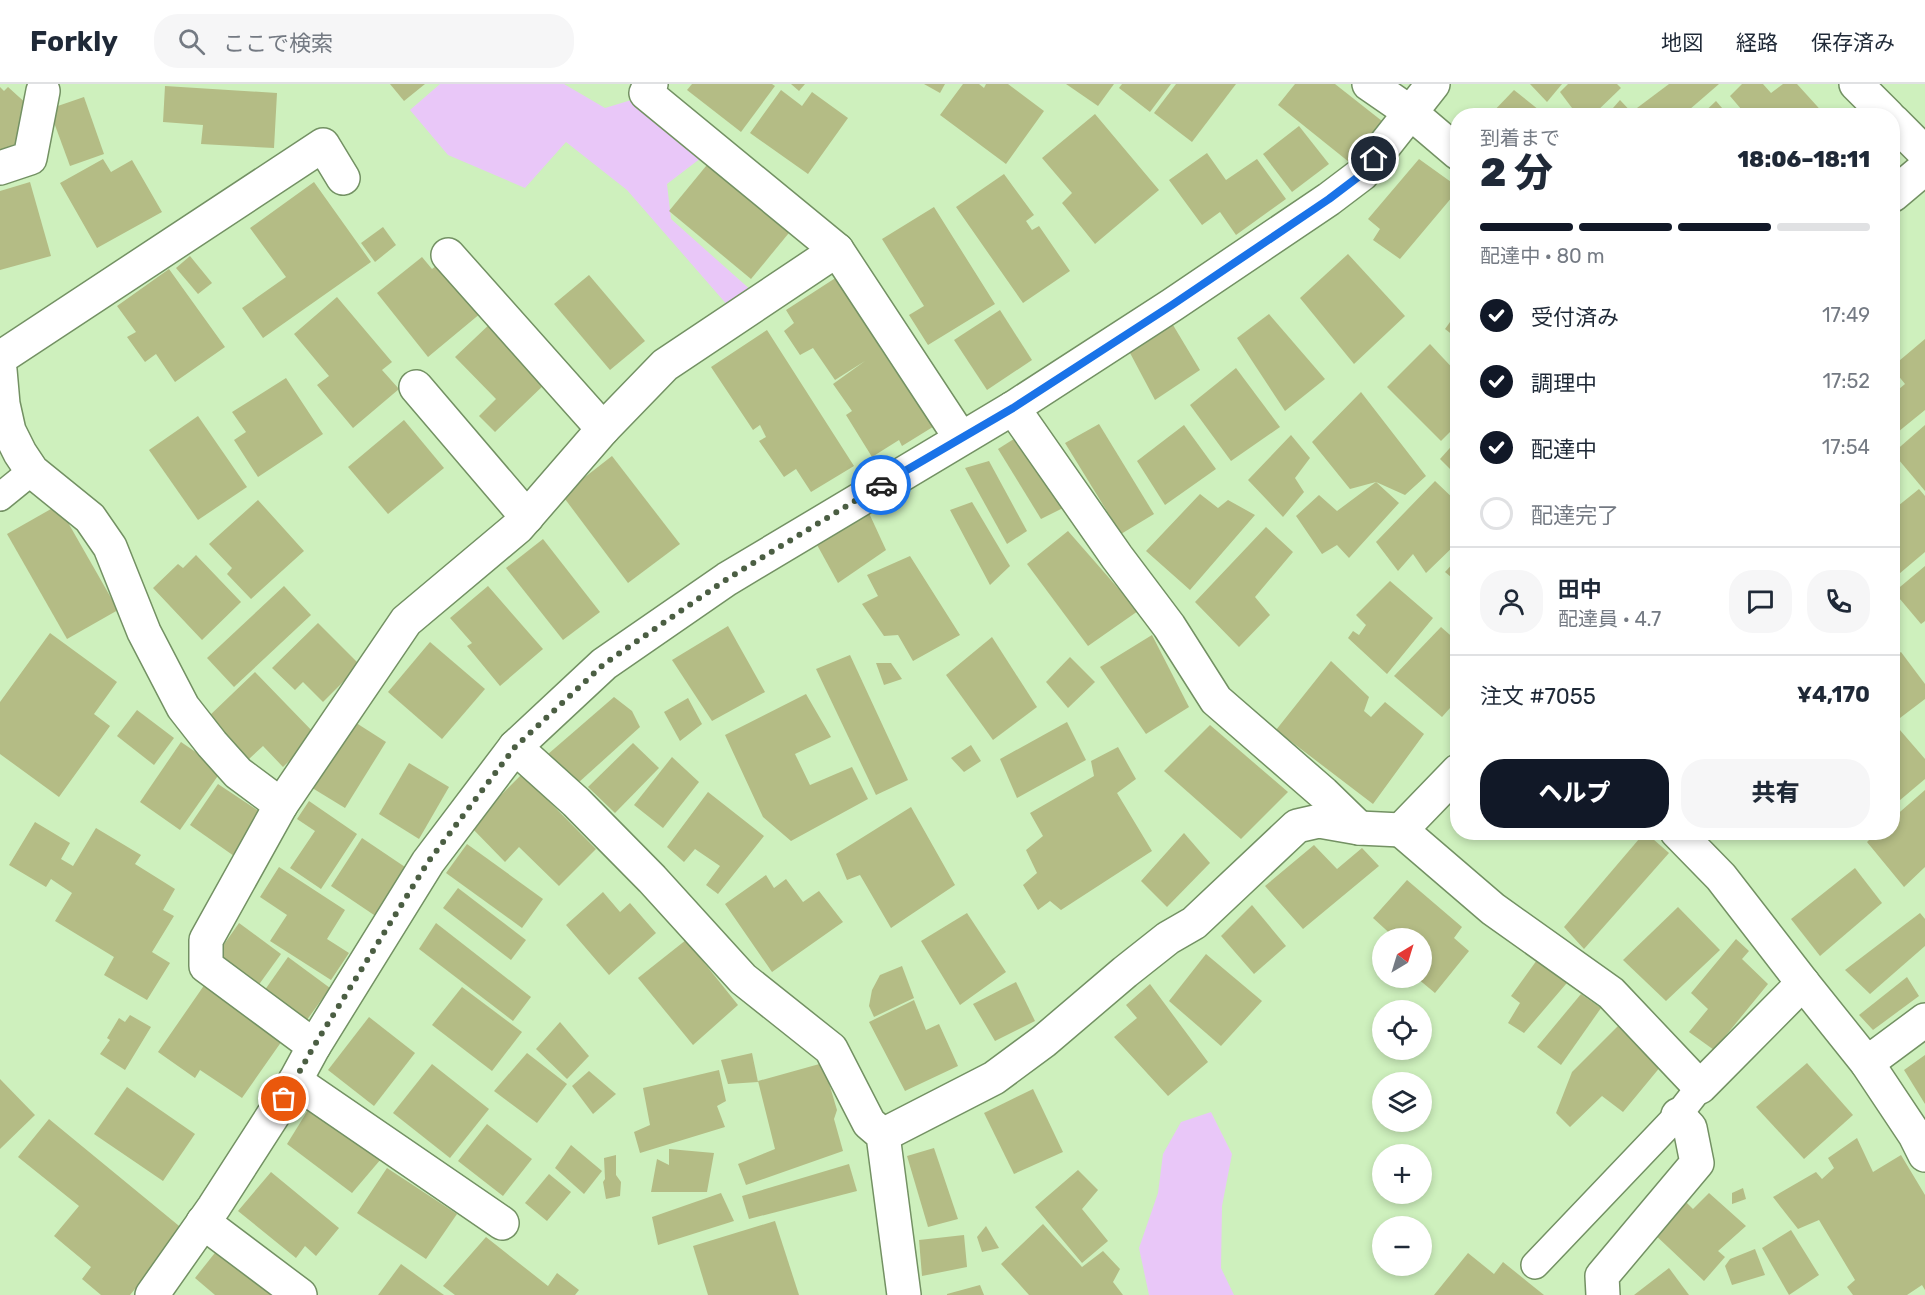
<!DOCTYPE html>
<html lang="ja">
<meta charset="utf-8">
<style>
:root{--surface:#fff;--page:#f6f6f7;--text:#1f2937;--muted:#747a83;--line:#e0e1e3;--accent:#111827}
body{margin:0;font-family:Rubik,"Noto Sans JP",sans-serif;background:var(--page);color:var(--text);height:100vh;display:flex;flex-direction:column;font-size:22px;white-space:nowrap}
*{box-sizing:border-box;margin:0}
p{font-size:20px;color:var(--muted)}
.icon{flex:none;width:33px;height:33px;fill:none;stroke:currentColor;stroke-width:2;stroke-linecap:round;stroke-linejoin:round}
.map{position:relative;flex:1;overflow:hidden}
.side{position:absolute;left:1450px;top:24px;width:450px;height:732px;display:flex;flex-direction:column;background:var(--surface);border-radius:24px;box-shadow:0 3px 9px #0003}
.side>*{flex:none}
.needle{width:39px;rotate:38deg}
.controls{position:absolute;left:1372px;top:844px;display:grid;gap:12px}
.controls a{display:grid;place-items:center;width:60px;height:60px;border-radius:50%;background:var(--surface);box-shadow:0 3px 9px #0003;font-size:30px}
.pin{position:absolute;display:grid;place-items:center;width:51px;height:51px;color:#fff;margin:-26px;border:3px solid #fff;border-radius:50%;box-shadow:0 2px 6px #0007}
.courier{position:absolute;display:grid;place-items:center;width:60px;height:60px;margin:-30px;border:4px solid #1a73e8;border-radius:50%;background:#fff;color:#222;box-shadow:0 2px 8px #0007}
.overview em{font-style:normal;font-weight:800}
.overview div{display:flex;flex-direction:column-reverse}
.overview{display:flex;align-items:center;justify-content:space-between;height:102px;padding:0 30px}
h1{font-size:39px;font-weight:800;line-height:45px}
.bar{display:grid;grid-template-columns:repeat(4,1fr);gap:9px 6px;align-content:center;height:72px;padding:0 30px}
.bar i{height:8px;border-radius:4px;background:var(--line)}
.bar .selected{background:var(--accent)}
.bar p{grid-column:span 4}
.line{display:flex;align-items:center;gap:15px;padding:0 30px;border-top:2px solid var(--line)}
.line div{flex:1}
.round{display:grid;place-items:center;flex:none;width:63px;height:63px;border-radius:24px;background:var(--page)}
ol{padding:0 30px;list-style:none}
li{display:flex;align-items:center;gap:18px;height:66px}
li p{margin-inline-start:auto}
li .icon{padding:6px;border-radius:50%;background:var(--accent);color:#fff;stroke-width:4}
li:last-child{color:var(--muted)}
li i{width:33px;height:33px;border:3px solid var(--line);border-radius:50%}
.primary-button{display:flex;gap:12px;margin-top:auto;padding:12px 30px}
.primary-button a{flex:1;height:69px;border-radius:24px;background:var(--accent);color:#fff;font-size:24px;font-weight:800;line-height:69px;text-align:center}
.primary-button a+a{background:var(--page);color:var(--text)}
header{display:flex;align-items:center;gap:36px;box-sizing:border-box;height:84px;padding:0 30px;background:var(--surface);border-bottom:2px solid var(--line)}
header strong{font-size:28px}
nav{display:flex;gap:33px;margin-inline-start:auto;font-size:21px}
.search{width:420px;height:54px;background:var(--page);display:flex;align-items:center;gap:15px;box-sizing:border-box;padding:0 21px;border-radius:24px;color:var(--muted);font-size:22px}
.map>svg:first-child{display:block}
</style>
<header>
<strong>Forkly</strong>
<div class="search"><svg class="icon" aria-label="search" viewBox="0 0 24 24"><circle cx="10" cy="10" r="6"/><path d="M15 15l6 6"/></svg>ここで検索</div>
<nav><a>地図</a><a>経路</a><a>保存済み</a></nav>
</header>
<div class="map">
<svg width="1925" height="1211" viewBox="0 0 1925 1211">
<rect width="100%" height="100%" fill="#cef0bd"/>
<g fill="#e9c7f8">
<polygon points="440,0 564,0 605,24 638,14 701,74 667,100 671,135 753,208 729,223 627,106 566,58 525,104 448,71 410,26"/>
<polygon points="1211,1028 1232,1070 1222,1122 1221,1184 1234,1211 1149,1211 1139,1164 1158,1109 1163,1070 1181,1038"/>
</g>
<g fill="#b4bc85">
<polygon points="390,0 425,0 404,17"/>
<polygon points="692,0 772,0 775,2 741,48 687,6"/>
<polygon points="791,0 805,0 799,7"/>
<polygon points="924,0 945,0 940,9"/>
<polygon points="963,0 979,0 984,4 986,0 1008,0 1044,27 1006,80 940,31"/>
<polygon points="1066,0 1114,0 1098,22"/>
<polygon points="1122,0 1171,0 1150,28 1119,4"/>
<polygon points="1176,0 1236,0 1192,58 1154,29"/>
<polygon points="1295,0 1335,0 1382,37 1349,78 1278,21"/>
<polygon points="1530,0 1562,0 1547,18"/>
<polygon points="1568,0 1617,0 1621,4 1592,32 1578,32 1560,8"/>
<polygon points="1669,0 1719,0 1682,32 1645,32 1637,24"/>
<polygon points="1742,0 1763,0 1771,9 1783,0 1797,0 1826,32 1747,32 1730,12"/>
<polygon points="165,2 277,9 274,64 201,60 203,41 163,38"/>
<polygon points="0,3 4,7 8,3 29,22 21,69 0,77"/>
<polygon points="781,6 802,22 812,8 848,34 808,90 750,49"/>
<polygon points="1514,6 1539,26 1534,32 1489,32"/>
<polygon points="84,13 104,70 70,82 49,25"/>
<polygon points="1620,16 1635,32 1606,32"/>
<polygon points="1716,17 1729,32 1700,32"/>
<polygon points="1095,30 1159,106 1095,160 1062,119 1072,109 1042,74"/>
<polygon points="1299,42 1329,80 1292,108 1263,70"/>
<polygon points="1207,69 1226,96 1257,75 1286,115 1236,151 1220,128 1202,141 1169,96"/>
<polygon points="103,75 111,88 132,76 162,128 97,164 60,99"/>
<polygon points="1419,75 1458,103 1458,106 1400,175 1373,156 1380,145 1368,135"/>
<polygon points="711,76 793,144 751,195 669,127"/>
<polygon points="1004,90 1034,131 1026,137 1032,146 1039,142 1070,187 1023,219 956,123"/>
<polygon points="30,98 51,172 0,186 0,107"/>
<polygon points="314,98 371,178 263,254 242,224 286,193 250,144"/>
<polygon points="934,123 995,220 928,261 909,231 924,222 882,155"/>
<polygon points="383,143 396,161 375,178 361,159"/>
<polygon points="1348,170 1405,232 1354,280 1300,214"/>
<polygon points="190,172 212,199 198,210 176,184"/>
<polygon points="422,173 432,185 440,179 481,229 428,273 377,209"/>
<polygon points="169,185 225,263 175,298 156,270 145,278 127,253 136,248 117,222"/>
<polygon points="589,191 645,257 610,286 554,220"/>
<polygon points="837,193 882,267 917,319 920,316 936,341 902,362 899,356 872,373 846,331 852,327 833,300 865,277 835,296 813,264 800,271 784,247 794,239 786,226"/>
<polygon points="337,213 392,278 382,286 399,305 353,344 317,301 329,292 294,250"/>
<polygon points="1000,226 1032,276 987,306 954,256"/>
<polygon points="1458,227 1458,255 1445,245"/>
<polygon points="1269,230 1325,295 1285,327 1237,254"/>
<polygon points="493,237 549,296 495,348 479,332 496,315 455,273"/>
<polygon points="1173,241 1200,286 1155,316 1130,269"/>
<polygon points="767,246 854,382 811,408 796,385 784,393 759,357 766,353 760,341 753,346 711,283"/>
<polygon points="1925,255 1925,326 1893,352 1893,310 1905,300 1893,285 1893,282"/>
<polygon points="1430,260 1458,290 1458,340 1441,357 1387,303"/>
<polygon points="1236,284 1280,343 1231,377 1190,321"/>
<polygon points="286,294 323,350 258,393 234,356 246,348 232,328"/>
<polygon points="1361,308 1426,392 1405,411 1376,398 1399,419 1349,474 1337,461 1322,470 1296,432 1319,411 1337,427 1376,398 1350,405 1312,358"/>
<polygon points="198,332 247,403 198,436 149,366"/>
<polygon points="404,336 444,384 388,430 348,383"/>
<polygon points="1099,340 1154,430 1121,450 1065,359"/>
<polygon points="1184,341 1216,385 1165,421 1137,377"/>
<polygon points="1925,341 1925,407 1893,369"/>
<polygon points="1291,351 1310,374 1295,394 1304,408 1283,433 1248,396"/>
<polygon points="1017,353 1063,424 1041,435 998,365"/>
<polygon points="1458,355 1458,393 1440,375"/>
<polygon points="612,372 680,460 628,499 562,411"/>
<polygon points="989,377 1027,447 1007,460 965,384"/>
<polygon points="1435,397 1458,419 1458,458 1426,489 1413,470 1398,487 1376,458"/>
<polygon points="1919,405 1925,412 1925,468 1893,495 1893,426"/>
<polygon points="1200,410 1218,424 1228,416 1255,431 1190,506 1146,467"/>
<polygon points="258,416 304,467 251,515 227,490 232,484 209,460"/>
<polygon points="972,418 1010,482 990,501 950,426"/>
<polygon points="58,421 118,526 67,555 7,450"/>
<polygon points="869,429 886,466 838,499 816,459"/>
<polygon points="1266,443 1293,468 1255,513 1270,531 1239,563 1195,518"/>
<polygon points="1068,447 1138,527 1088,562 1027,480"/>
<polygon points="543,455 600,528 563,556 506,484"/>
<polygon points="196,471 241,518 202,556 153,504 178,480 183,484"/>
<polygon points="910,472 960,551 913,577 898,551 884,552 862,520 878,512 867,491"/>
<polygon points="1458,474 1458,499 1445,488"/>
<polygon points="1925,482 1925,537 1921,540 1894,508"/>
<polygon points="1390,497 1433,534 1387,590 1348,554 1353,547 1359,551 1366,541 1356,531"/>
<polygon points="284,502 311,531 234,603 207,574"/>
<polygon points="488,502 543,565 500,602 467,562 472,559 450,534"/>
<polygon points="318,539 360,581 323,618 303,598 295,606 272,584"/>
<polygon points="728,542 765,608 712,637 672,576"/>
<polygon points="1441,543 1458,558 1458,615 1442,633 1394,592"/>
<polygon points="50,549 117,598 94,630 110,642 59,713 0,670 0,618"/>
<polygon points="1152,551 1189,623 1146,650 1100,583"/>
<polygon points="992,553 1037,623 993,656 946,591"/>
<polygon points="430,558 485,605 442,655 388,608"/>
<polygon points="1901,568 1925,600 1925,615 1900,634 1893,626 1893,573"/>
<polygon points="850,571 908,696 876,711 816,585"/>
<polygon points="1070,573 1095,598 1068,624 1046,598"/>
<polygon points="1331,577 1369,613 1364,627 1371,633 1385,618 1424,650 1373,720 1276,646"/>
<polygon points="876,579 891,579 902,595 884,601"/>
<polygon points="255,588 316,651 283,683 263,662 249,675 207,634"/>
<polygon points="806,610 831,653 795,670 810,701 852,683 868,715 791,757 763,733 725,651"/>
<polygon points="614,613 632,627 640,643 578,699 547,671"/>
<polygon points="688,614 702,640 680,657 664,628"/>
<polygon points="137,626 174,654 154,681 117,652"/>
<polygon points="350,635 386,658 345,724 309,702"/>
<polygon points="1067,638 1086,676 1017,714 1000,675"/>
<polygon points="1893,638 1925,675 1925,695 1893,722"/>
<polygon points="1210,641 1288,708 1241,755 1164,687"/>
<polygon points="181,658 222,686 180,746 140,718"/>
<polygon points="633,659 659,684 615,729 588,703"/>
<polygon points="971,661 981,677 964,688 951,674"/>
<polygon points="1118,663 1136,695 1117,709 1152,767 1061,826 1050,817 1038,826 1023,801 1037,789 1026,766 1043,752 1030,729 1094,692 1091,677"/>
<polygon points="672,673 699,698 663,744 634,721"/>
<polygon points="409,679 449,703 419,755 379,730"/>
<polygon points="522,690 596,765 559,802 519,763 505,778 470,742"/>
<polygon points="218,700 263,730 234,772 190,741"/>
<polygon points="1925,706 1925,783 1904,803 1867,758 1877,748 1893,748 1893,734"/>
<polygon points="708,708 764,752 718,810 706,801 720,782 695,765 684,778 667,763"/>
<polygon points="309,717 357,750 321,805 290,784 315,747 297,735"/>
<polygon points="911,723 955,801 891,844 860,791 847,796 836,770"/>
<polygon points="35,738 70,759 61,775 73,782 96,744 141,771 135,780 175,805 163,826 174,832 152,868 170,879 147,916 104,891 114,873 55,837 72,809 51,795 46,803 9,781"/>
<polygon points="1645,748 1669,769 1584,865 1564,843"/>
<polygon points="1184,749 1210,779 1167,823 1141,797"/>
<polygon points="362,754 408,785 377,833 331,802"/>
<polygon points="467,760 543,815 522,844 446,789"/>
<polygon points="1314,761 1337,785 1362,764 1379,782 1303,845 1265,802"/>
<polygon points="279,783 345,826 327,855 349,869 331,896 270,857 287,831 260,813"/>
<polygon points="1855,784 1882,819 1820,872 1791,835"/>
<polygon points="766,791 774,804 786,795 803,818 819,807 843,838 772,888 725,820"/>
<polygon points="1407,796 1462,843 1454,854 1469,867 1435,909 1417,894 1422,894 1422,855 1396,855 1373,834"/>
<polygon points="458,804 526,856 511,876 443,824"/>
<polygon points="603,808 620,828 630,819 656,849 609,891 566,841"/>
<polygon points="1252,821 1286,862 1254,890 1221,852"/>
<polygon points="1678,823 1720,866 1666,917 1623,876"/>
<polygon points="967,829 1006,888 960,921 921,857"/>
<polygon points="1920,829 1925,835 1925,862 1870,910 1845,886"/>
<polygon points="239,839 281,870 255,906 213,876"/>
<polygon points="436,839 531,913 513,937 419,865"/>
<polygon points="1736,855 1749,867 1742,875 1768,900 1714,966 1689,948 1708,925 1691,909"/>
<polygon points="686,856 738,921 693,961 638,894"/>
<polygon points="1542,869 1572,893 1524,949 1508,939 1520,919 1511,912"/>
<polygon points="1206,870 1262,917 1221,962 1169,917"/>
<polygon points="288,873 330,904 304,940 262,910"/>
<polygon points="902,882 914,914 874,933 869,922 872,906 880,891"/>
<polygon points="1907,893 1919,912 1873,946 1859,931"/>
<polygon points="1016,898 1035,937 995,957 973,920"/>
<polygon points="205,900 284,954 242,1014 200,986 195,994 158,968"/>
<polygon points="1150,900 1208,978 1168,1012 1114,953 1137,934 1126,921"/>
<polygon points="462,903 522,948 492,987 432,941"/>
<polygon points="1581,910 1601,924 1561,981 1537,963"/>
<polygon points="914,916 926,946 939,940 958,982 905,1007 869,938"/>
<polygon points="130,931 151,943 125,986 100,970 110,956 107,954 119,934 125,938"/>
<polygon points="369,933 415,969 374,1022 328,986"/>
<polygon points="560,938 589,972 567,995 536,965"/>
<polygon points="1619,941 1661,982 1623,1028 1602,1012 1570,1043 1556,1029 1572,988"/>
<polygon points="527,969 567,1000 537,1039 494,1007"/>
<polygon points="752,969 758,998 728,1000 721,976"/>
<polygon points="1925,971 1925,1020 1904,986"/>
<polygon points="823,979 837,1026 834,1035 843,1067 746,1101 738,1080 775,1065 758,997"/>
<polygon points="1807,979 1853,1031 1804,1075 1756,1023"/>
<polygon points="432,980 489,1025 450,1074 393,1029"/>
<polygon points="719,986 726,1017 717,1022 725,1043 640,1069 634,1048 650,1041 643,1004"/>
<polygon points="589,987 616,1010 593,1030 572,1002"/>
<polygon points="0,995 35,1031 0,1065"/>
<polygon points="127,1003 195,1050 163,1097 94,1050"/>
<polygon points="1033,1005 1063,1068 1014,1090 984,1029"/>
<polygon points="308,1026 381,1075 352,1109 287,1060"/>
<polygon points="49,1035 184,1146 130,1211 101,1211 82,1195 91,1183 54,1152 79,1122 18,1073"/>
<polygon points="487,1040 532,1075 503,1112 458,1077"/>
<polygon points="1857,1054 1873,1088 1901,1071 1925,1111 1925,1206 1922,1201 1907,1211 1853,1211 1847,1203 1855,1196 1819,1136 1798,1145 1773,1113 1816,1088 1822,1095 1834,1084 1828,1074"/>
<polygon points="571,1061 602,1087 584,1110 555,1084"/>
<polygon points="934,1064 958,1135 928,1143 907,1072"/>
<polygon points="669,1065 714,1069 707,1108 651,1108 657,1075 669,1081"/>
<polygon points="616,1071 616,1091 621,1098 620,1112 606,1115 603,1098 605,1095 604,1074"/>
<polygon points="849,1080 857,1107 749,1135 742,1112"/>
<polygon points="387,1084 457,1130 426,1175 357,1129"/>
<polygon points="1078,1086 1098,1106 1082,1125 1108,1157 1082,1179 1035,1123"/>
<polygon points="271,1088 339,1144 316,1172 305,1162 296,1174 238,1127"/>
<polygon points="549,1090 571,1108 547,1137 525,1119"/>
<polygon points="1743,1104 1746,1115 1732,1120 1732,1109"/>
<polygon points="721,1109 734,1137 658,1161 652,1133"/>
<polygon points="1709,1109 1746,1142 1718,1167 1725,1173 1704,1197 1651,1147 1683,1115 1693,1125"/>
<polygon points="775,1137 799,1211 708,1211 693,1162"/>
<polygon points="1043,1140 1082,1183 1103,1167 1120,1185 1113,1198 1123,1211 1029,1211 1001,1180"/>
<polygon points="986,1142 999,1164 982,1168 977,1153"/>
<polygon points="1791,1146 1819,1191 1789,1211 1762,1164"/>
<polygon points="964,1151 967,1183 922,1192 919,1156"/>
<polygon points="486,1153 548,1202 557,1189 579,1206 575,1211 455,1211 443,1202"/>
<polygon points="218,1165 280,1211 215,1211 195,1194"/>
<polygon points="1755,1165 1765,1191 1732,1201 1725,1182 1730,1175"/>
<polygon points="1468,1169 1494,1190 1503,1178 1544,1211 1434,1211"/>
<polygon points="401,1180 444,1211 378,1211"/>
<polygon points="1669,1184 1689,1211 1634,1211"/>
<polygon points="980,1201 984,1211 947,1211 947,1210"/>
</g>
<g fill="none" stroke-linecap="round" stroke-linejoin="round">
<defs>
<g id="service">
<polyline points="0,413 32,387"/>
<polyline points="1535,1181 1678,1031 1700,1003"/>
</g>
<g id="minor">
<polyline points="651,0 646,9 837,166"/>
<polyline points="1369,0 1411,29 1458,69"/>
<polyline points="0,84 30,74 43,7"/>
<polyline points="1893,111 1925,84"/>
<polyline points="448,171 603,345"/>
<polyline points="0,274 323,61 343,94"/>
<polyline points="0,286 3,320 9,347 20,369 32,387 90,434 110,463 144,548 183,623 212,660 238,689 281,721 406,537 518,443 603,345 665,281 837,166 960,353"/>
<polyline points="416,303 527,433"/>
<polyline points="1013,324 1117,473 1169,542 1216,616 1323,709 1359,744"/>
<polyline points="515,663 576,718 652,795 743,895 831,965 869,1039 883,1051 904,1211"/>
<polyline points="281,721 206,856 206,882 314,962"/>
<polyline points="1401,746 1493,825 1611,909 1700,1003 1803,899"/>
<polyline points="1677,748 1721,793 1803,899 1867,979 1915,1051 1925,1071"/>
<polyline points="1867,979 1925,936"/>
<polyline points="295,997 502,1139"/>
<polyline points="883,1051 994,994 1044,957 1125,888 1168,854 1194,839 1297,742 1319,737 1359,744 1401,746 1458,687"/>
<polyline points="203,1138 300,1211"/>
<polyline points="152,1211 214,1123 295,997 314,962 428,778 515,663 604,580 727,495 1013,324 1172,221 1329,115 1362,90 1433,0"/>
<polyline points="1603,1211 1602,1192 1697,1079 1690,1044 1678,1031"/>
</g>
<g id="tertiary">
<polyline points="1856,0 1888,32"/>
<polyline points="1893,37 1925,69"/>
</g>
</defs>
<use href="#service" stroke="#739163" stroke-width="30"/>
<use href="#minor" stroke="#739163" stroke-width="36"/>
<use href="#tertiary" stroke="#739163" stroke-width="36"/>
<use href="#service" stroke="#fff" stroke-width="27"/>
<use href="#minor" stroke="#fff" stroke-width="33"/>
<use href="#tertiary" stroke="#fff" stroke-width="33"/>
</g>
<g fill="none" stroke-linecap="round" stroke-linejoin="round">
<polyline stroke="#4b5e43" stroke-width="6" stroke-dasharray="0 10.8" points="284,1015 314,962 428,778 515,663 604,580 727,495 881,401"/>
<polyline stroke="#1a73e8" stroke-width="8" points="881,401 1013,324 1172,221 1329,115 1362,90 1374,75"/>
</g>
</svg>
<div class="controls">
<a><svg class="needle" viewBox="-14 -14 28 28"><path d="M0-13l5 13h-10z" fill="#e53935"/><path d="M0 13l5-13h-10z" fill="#747a83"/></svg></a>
<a><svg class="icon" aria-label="locate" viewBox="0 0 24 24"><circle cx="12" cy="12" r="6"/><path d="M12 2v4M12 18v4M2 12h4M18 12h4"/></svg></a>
<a><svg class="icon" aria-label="layers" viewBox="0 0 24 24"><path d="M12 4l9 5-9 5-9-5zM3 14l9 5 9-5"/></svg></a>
<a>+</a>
<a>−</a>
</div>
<div class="pin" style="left:284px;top:1015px;background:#ea580c"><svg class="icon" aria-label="bag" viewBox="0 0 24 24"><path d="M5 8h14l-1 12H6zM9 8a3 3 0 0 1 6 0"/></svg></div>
<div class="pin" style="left:1374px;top:75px;background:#1f2937"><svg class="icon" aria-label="home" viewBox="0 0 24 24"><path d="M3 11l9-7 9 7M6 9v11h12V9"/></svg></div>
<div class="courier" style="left:881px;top:401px"><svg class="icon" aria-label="car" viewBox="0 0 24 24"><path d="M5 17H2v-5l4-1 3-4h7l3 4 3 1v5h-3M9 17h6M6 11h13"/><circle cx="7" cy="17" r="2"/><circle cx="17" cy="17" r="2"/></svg></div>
<section class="side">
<div class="overview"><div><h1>2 分</h1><p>到着まで</p></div><em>18:06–18:11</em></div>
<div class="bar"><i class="selected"></i><i class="selected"></i><i class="selected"></i><i></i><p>配達中 · 80 m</p></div>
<ol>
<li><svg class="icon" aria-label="check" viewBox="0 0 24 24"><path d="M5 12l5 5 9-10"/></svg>受付済み<p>17:49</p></li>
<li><svg class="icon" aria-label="check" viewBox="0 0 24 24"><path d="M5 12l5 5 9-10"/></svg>調理中<p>17:52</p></li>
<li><svg class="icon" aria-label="check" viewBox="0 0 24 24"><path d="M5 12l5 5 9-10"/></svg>配達中<p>17:54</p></li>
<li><i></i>配達完了</li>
</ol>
<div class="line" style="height:108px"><a class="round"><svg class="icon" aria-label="person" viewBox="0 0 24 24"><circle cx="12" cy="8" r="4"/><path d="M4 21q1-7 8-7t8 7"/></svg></a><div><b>田中</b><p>配達員 · 4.7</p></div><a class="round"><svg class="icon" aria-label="chat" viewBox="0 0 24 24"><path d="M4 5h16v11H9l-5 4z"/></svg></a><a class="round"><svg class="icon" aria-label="phone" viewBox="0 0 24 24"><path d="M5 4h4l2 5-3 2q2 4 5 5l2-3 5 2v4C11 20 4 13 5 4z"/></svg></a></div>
<div class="line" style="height:78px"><div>注文 #7055</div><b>¥4,170</b></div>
<div class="primary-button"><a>ヘルプ</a><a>共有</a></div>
</section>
</div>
